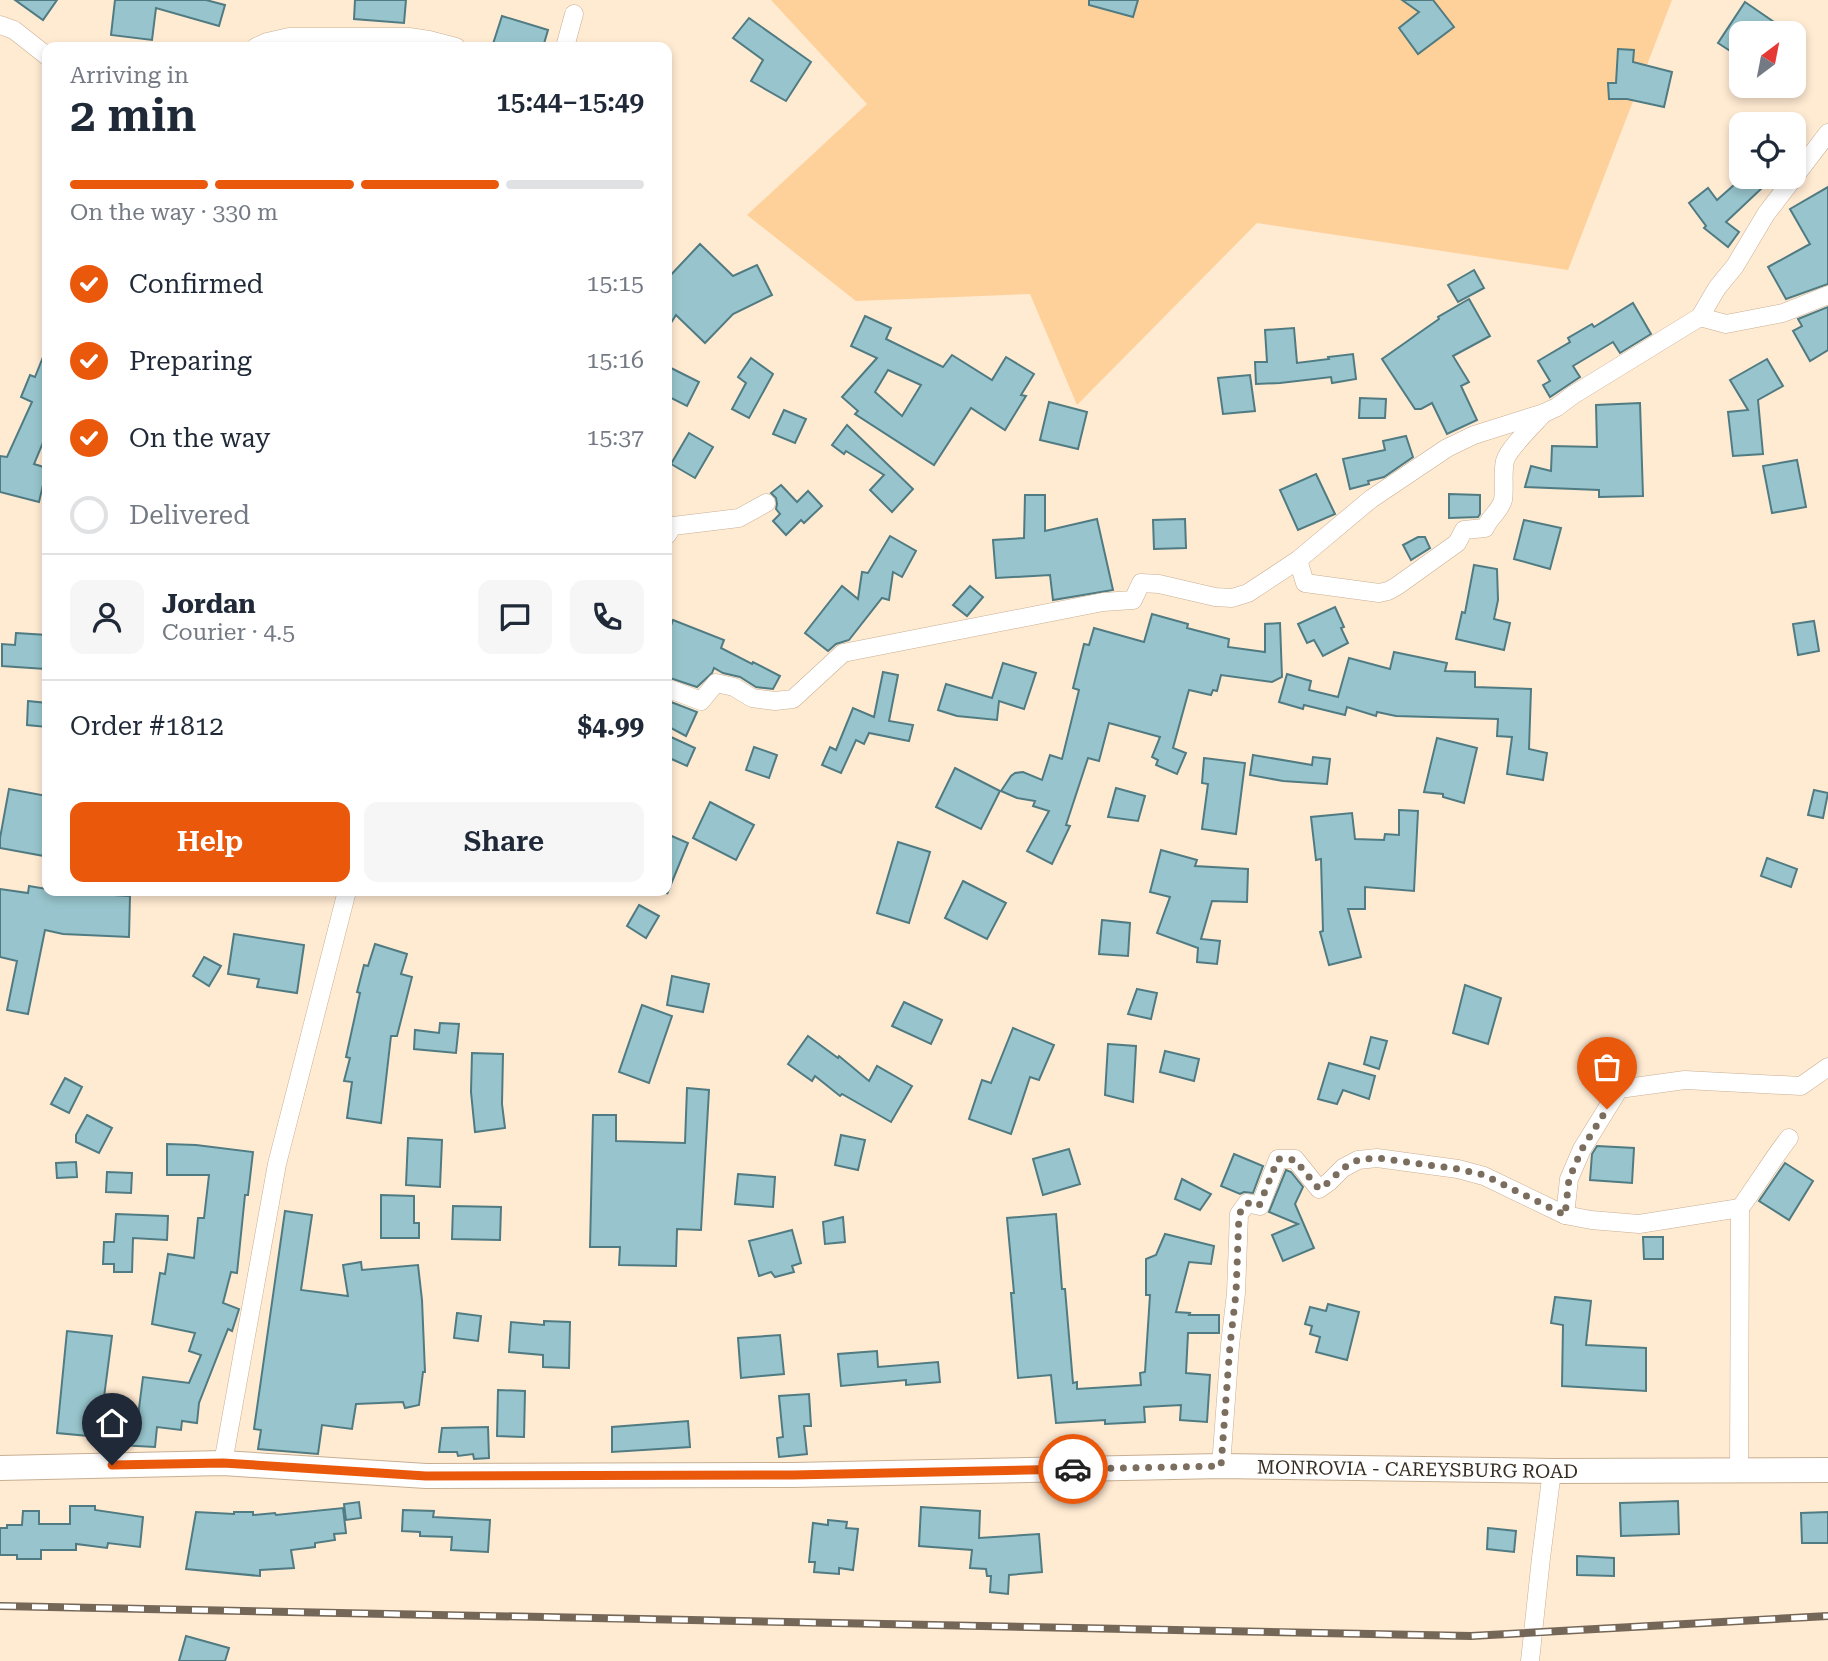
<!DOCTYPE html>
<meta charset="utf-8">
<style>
:root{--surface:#fff;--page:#f6f6f7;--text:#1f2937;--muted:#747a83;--line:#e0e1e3;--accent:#ea580c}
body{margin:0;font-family:"Roboto Serif",serif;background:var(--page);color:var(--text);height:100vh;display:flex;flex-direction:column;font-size:26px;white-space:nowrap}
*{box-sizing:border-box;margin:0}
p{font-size:23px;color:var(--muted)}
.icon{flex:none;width:38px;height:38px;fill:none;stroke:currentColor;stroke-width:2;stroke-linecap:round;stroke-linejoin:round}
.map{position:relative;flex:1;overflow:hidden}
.details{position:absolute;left:42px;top:42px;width:630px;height:854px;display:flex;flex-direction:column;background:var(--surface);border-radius:14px;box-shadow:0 4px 10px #0003}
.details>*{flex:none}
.needle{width:46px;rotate:32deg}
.fabs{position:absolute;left:1729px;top:21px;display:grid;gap:14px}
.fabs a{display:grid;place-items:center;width:77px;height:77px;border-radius:14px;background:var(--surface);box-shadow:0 4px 10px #0003;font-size:35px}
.pin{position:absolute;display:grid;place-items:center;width:60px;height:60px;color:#fff;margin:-72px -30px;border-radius:50% 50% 50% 0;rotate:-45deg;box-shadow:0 0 7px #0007}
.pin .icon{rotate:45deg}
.courier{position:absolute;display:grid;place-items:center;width:70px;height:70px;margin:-35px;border:5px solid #ea580c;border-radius:50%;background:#fff;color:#222;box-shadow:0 2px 9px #0007}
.overview em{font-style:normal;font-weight:600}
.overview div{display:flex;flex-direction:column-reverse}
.overview{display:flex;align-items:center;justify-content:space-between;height:119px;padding:0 28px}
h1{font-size:46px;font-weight:600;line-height:52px}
.bar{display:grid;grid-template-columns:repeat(4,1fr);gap:10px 7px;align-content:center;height:84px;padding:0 28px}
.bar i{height:9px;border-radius:5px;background:var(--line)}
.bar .on{background:var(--accent)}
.bar p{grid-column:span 4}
.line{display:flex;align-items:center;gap:18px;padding:0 28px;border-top:2px solid var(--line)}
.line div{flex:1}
.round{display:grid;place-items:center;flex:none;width:74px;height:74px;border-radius:14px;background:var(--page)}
ol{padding:0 28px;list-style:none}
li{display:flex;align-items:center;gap:21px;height:77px}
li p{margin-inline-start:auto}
li .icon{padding:7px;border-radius:50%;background:var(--accent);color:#fff;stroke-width:4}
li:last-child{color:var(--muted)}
li i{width:38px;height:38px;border:4px solid var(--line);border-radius:50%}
.button{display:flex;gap:14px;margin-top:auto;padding:14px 28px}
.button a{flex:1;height:80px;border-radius:14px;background:var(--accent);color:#fff;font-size:28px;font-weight:600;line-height:80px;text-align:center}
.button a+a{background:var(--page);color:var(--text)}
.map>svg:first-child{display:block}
</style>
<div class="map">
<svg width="1828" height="1661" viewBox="0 0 1828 1661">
<rect width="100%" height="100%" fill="#ffead2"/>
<polygon fill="#fed19b" points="771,0 1672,0 1568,270 1257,223 1077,405 1030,294 856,301 747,215 867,104"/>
<g fill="#98c5cd" stroke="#507b82" stroke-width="2" fill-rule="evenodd">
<polygon points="15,0 57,0 43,20"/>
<polygon points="115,0 206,0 225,5 219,26 156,8 152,40 111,35"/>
<polygon points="355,0 406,0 404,23 354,19"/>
<polygon points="1089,0 1138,0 1133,17 1089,5"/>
<polygon points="1402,0 1433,0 1454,27 1418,54 1399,28 1419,12"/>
<polygon points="1745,2 1774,22 1766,33 1741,33 1741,58 1718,43"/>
<polygon points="502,16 548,30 543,47 492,47"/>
<polygon points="749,18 811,62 786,101 751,81 763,60 733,38"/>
<polygon points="1618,49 1634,50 1633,62 1672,72 1664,107 1627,99 1609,99 1608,83 1616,83"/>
<polygon points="1743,177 1752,177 1762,188 1726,222 1739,232 1728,247 1704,228 1706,226 1689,203 1708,188 1717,200"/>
<polygon points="1828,187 1828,284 1786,299 1768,267 1810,244 1790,209"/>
<polygon points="700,244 733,276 757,265 772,295 733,314 705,343 676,315 667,329 667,279"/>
<polygon points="1474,270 1484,288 1458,302 1448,285"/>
<polygon points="1469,299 1490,336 1453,356 1469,382 1461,386 1477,420 1447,434 1432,403 1421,409 1415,409 1382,359 1439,319 1438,317"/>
<polygon points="1633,303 1651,334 1620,353 1613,342 1573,366 1580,377 1550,397 1543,385 1550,381 1538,361 1570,342 1568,338 1592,324 1594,327"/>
<polygon points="1828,307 1828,350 1810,361 1793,331 1802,326 1798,319"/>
<path d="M865 316 891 328 886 339 943 367 952 355 992 380 1006 357 1034 374 1021 395 1026 396 1005 430 971 408 934 465 855 414 858 411 842 397 877 358 851 346ZM888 370 921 385 902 416 875 392Z"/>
<polygon points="1294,328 1297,363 1329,359 1328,357 1353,354 1356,379 1332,383 1331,377 1280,383 1256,384 1255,362 1267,362 1265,330"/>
<polygon points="47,347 47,433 34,464 47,468 39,502 0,492 0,456 7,457 32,402 21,397 30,375 35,377"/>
<polygon points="751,358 773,374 749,418 732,409 746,383 738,377"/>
<polygon points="1767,359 1783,386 1758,400 1763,454 1733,456 1728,412 1748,410 1730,380"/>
<polygon points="667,366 699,382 687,406 667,396"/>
<polygon points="1250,375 1255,411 1223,414 1218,378"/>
<polygon points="1360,398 1386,399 1385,418 1359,418"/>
<polygon points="1049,402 1087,412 1078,449 1040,440"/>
<polygon points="1640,403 1643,496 1599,497 1599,490 1525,487 1531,466 1551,471 1552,446 1597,447 1596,405"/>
<polygon points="784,410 806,419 795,443 773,434"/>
<polygon points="847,425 913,489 892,512 870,490 884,475 846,451 844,454 832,445"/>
<polygon points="689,433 713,447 695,478 671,464"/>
<polygon points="1406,436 1413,457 1384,477 1368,481 1369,484 1350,489 1343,459 1385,450 1383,441"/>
<polygon points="1797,460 1806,507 1772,513 1763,466"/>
<polygon points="1316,474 1335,514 1298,530 1280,490"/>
<polygon points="781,485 797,502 808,491 822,506 804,523 801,520 786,535 773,521 780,514 776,509 777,504 776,498 771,493"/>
<polygon points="1449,494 1480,495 1480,514 1478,517 1449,518"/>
<polygon points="1025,495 1045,495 1045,531 1097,519 1113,590 1053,600 1050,575 996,578 993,540 1024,538"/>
<polygon points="1185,519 1186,548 1154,549 1153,520"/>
<polygon points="1524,520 1561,528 1550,569 1514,559"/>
<polygon points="890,536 916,551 902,577 893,572 889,600 882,598 849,640 836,644 828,651 805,633 842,586 858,599 862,572 868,573"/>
<polygon points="1418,537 1425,537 1430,548 1411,560 1403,545"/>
<polygon points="1474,565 1497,569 1498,600 1494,619 1510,623 1504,650 1456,639 1462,612 1465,613"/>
<polygon points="970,586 983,597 967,616 953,605"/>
<polygon points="1335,607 1344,627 1341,628 1348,643 1323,656 1314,640 1307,643 1298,624"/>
<polygon points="1152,614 1188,624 1187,628 1229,639 1228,647 1265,652 1265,624 1280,623 1282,677 1272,682 1221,675 1217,691 1213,690 1211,695 1189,690 1173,748 1186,753 1177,774 1156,765 1158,760 1152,757 1160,737 1109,723 1099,761 1088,758 1066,825 1070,826 1052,864 1027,851 1049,811 1033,806 1035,801 1017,798 1001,791 1011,776 1015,773 1023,772 1042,780 1050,755 1062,759 1079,690 1073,688 1084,644 1089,645 1094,628 1144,642"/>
<polygon points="673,620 724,640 721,648 752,664 753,662 780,676 773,689 756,687 740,677 723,673 714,668 712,673 697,687 667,677 667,637"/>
<polygon points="1814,621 1819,651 1798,655 1793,624"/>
<polygon points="16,633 47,635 45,669 2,666 2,644 15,645"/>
<polygon points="1394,652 1447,663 1445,671 1475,672 1475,687 1531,689 1529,749 1547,753 1543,780 1507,774 1512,737 1497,736 1498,719 1396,716 1377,712 1376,716 1347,707 1345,715 1304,705 1303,709 1279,702 1287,674 1311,681 1309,690 1338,697 1349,658 1390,669"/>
<polygon points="1003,663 1036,673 1024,709 999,701 997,720 957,716 938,710 946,684 992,698"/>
<polygon points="883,672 898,675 889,721 913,725 909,741 869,733 864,744 856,740 841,773 822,765 830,747 836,750 853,708 874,717"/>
<polygon points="28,701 47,703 47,727 27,725"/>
<polygon points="671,702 697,712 686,736 667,726 667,711"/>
<polygon points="671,737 695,748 687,766 667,757 667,746"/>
<polygon points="1437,738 1477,748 1464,803 1443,797 1443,794 1424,792"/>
<polygon points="754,747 777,755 769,778 746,770"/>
<polygon points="1253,755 1312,765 1313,757 1330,759 1327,784 1283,781 1250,775"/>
<polygon points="1204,758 1245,763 1236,834 1202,829 1208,784 1202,783"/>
<polygon points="955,768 1000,791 981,829 936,807"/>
<polygon points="1116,788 1145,796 1138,821 1108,817"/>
<polygon points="9,789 47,796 47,850 45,850 44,856 0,848 0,838"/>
<polygon points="1814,790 1828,793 1823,818 1808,815"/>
<polygon points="710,802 754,825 736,860 693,838"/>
<polygon points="1399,810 1418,811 1414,891 1365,887 1365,909 1348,909 1361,957 1329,965 1320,932 1323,931 1321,859 1316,860 1311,817 1352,813 1355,839 1384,840 1385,834 1399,835"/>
<polygon points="667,834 688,843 667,894"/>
<polygon points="898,842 930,852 909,923 877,913"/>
<polygon points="1161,850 1197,860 1195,866 1248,869 1247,902 1212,901 1201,939 1220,941 1217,964 1197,962 1198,948 1157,933 1170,897 1150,892"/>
<polygon points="1767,858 1797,869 1791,887 1761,876"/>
<polygon points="963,881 1006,903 987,939 945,918"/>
<polygon points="29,886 47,889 47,891 130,896 129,937 63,934 45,930 28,1014 7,1010 17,961 0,957 0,889 28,893"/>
<polygon points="639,905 659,916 646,938 627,926"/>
<polygon points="1102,920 1130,923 1128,956 1099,954"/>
<polygon points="234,934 304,945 297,993 257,987 259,979 228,974"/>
<polygon points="375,944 407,954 401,974 412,977 397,1036 391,1036 381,1123 347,1118 352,1082 344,1081 350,1058 346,1057 360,993 357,992 364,965 368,966"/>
<polygon points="204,957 221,966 209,986 193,976"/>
<polygon points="672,976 709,984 703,1012 667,1005"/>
<polygon points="1465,985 1501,998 1488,1044 1453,1033"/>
<polygon points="1137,989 1157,993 1151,1019 1128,1014"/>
<polygon points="904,1002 942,1020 931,1044 892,1026"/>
<polygon points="642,1005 672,1016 649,1083 619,1072"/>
<polygon points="440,1023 459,1024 456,1053 414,1049 415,1030 439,1033"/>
<polygon points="1013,1028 1054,1045 1039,1080 1030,1077 1011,1134 969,1119 982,1080 991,1083"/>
<polygon points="808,1036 838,1058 839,1056 869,1081 877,1066 912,1086 891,1122 842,1094 840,1096 815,1076 812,1081 788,1064"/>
<polygon points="1371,1037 1387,1041 1379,1069 1364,1064"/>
<polygon points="1108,1044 1136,1046 1133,1102 1105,1095"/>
<polygon points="1165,1051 1199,1059 1194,1081 1160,1072"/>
<polygon points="472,1053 503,1054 502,1104 505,1128 475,1132 471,1092"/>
<polygon points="1329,1063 1375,1076 1369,1099 1343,1090 1337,1104 1318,1099"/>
<polygon points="65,1078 82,1087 69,1113 51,1104"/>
<polygon points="687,1088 709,1090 701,1230 677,1229 676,1266 619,1265 620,1247 590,1247 593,1115 616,1115 616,1141 685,1143"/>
<polygon points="87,1115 112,1128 99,1153 76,1142 76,1135"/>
<polygon points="841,1135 865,1140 858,1170 835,1165"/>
<polygon points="408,1138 442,1140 440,1187 406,1185"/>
<polygon points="167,1144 196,1145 253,1152 248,1195 245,1195 237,1273 231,1272 223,1303 239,1309 232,1331 228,1329 199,1403 197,1423 182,1421 181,1430 157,1427 155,1447 99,1444 99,1437 57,1433 67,1331 112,1336 101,1420 136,1421 137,1416 138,1416 143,1377 189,1383 201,1355 189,1351 195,1333 152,1324 160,1273 165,1274 168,1254 194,1258 198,1218 204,1218 209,1175 167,1175"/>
<polygon points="1597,1146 1634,1148 1632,1183 1590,1180 1592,1154"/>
<polygon points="1069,1149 1080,1184 1043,1195 1033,1159"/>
<polygon points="1234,1154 1263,1166 1253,1193 1244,1192 1240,1194 1221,1186"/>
<polygon points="76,1162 77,1177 57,1178 56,1163"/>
<polygon points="1785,1163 1813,1181 1789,1220 1759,1201"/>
<polygon points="1286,1170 1291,1172 1303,1187 1295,1204 1314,1248 1283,1261 1272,1235 1298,1224 1269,1212"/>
<polygon points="107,1172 132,1173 131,1193 106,1192"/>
<polygon points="738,1174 775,1177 773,1207 735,1204"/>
<polygon points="1182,1179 1211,1194 1200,1210 1175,1199"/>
<polygon points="381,1195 414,1196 414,1223 419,1223 419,1238 381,1238"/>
<polygon points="453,1206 501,1207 500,1240 452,1239"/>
<polygon points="285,1211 312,1215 301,1290 348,1296 343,1265 361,1262 362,1270 418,1265 422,1300 425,1372 423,1372 419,1405 405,1408 403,1402 356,1404 352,1429 322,1425 318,1454 258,1449 261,1430 254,1429"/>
<polygon points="116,1214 168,1216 167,1240 133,1238 132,1272 114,1272 114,1264 103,1264 104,1242 114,1242"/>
<polygon points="1056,1214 1062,1289 1065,1289 1073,1383 1077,1382 1077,1389 1141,1385 1140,1373 1145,1372 1150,1295 1146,1295 1146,1259 1156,1255 1165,1234 1214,1246 1211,1264 1189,1262 1176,1312 1190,1313 1189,1315 1219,1315 1219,1333 1188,1333 1186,1373 1210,1375 1207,1422 1180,1420 1181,1405 1144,1407 1145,1422 1105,1424 1105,1420 1056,1423 1051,1375 1018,1378 1011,1293 1014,1293 1007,1218"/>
<polygon points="843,1217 845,1242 825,1244 823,1222"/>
<polygon points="792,1230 801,1263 792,1266 794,1272 775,1277 771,1272 759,1276 749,1241"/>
<polygon points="1643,1237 1663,1237 1663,1259 1644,1259"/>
<polygon points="1555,1297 1591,1301 1586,1345 1646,1348 1646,1391 1562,1386 1563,1325 1551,1323"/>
<polygon points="1328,1304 1359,1312 1347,1360 1316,1352 1320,1337 1310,1334 1312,1326 1305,1324 1310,1307 1326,1311"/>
<polygon points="457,1313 481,1316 478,1341 454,1338"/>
<polygon points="544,1321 570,1322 569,1368 543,1367 543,1355 509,1352 511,1322 544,1325"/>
<polygon points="780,1335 784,1374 741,1378 738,1338"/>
<polygon points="877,1351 878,1367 938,1362 940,1382 906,1385 906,1380 841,1386 838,1354"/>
<polygon points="498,1390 525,1391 524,1437 497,1436"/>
<polygon points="809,1394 811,1426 804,1426 807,1454 779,1457 777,1438 783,1437 779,1396"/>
<polygon points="688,1421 690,1447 612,1452 612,1427"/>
<polygon points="488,1427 489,1458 474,1459 473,1454 458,1456 457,1452 439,1452 442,1428"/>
<polygon points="1678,1501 1679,1534 1621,1536 1620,1503"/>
<polygon points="359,1502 361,1518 346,1520 344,1504"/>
<polygon points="70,1506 95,1506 95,1510 143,1517 140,1547 108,1543 107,1548 76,1544 76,1550 41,1550 41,1559 17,1559 17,1555 0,1555 0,1528 7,1528 7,1525 22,1525 23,1511 39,1511 39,1524 70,1524"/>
<polygon points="921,1507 980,1511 979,1538 1039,1534 1042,1572 1009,1575 1008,1594 990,1592 991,1576 987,1576 986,1569 970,1568 972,1550 919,1546"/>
<polygon points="343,1508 346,1533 334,1534 335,1540 315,1543 315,1547 291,1550 294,1568 260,1570 260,1576 186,1569 196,1512 234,1514 234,1512 253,1512 253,1515 275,1513 276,1515"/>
<polygon points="403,1510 434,1511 433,1517 490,1520 488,1552 451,1550 452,1537 420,1536 420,1532 402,1531"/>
<polygon points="1828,1512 1828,1543 1802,1543 1801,1513"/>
<polygon points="828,1520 847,1522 846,1528 858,1529 853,1570 839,1568 839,1574 814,1572 815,1562 809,1562 813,1523 828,1525"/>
<polygon points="1488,1528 1516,1531 1514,1552 1487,1549"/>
<polygon points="1577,1556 1614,1558 1614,1576 1577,1575"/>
<polygon points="186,1636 229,1648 225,1661 179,1661"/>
</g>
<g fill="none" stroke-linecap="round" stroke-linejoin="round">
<defs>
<g id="street">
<polyline points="0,25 14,30 47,56"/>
<polyline points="256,47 267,42 289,37 409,37 429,40 456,47"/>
<polyline points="565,47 574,14"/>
<polyline points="1700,317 1726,324 1783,313 1828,295"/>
<polyline points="667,535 673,526 739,518 766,503"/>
<path d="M1298 560 1305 583 1379 593 1388 591 1397 586 1457 543 1464 530 1485 528C1489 518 1500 511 1503 500 1505 488 1502 474 1505 461 1508 449 1535 423 1544 413"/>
<polyline points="667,688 701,701 716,683 734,687 752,698 775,701 793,699 843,653 1103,602 1133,600 1141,583 1159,584 1215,597 1232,598 1248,593 1298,560 1371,499 1447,448 1474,435 1544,413 1557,407 1573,395 1700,317 1717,288 1735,266 1766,214 1828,133"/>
<polyline points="1565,1215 1569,1179 1582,1149 1619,1089 1685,1080 1801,1086 1828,1067"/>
<polyline points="223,1463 277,1164 347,891"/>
<path d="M1221 1466 1230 1345 1236 1293 1239 1214 1247 1203 1260 1206 1278 1159H1295L1319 1189 1329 1182 1343 1168 1358 1160 1377 1158 1458 1169 1484 1176 1565 1215 1591 1220 1639 1224 1740 1208C1757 1185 1771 1161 1789 1138"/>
<polyline points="1739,1472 1740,1208"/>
<polyline points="1530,1661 1541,1558 1552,1471"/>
</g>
<g id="secondary">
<path id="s1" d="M0 1468 223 1463 426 1476 793 1475 1221 1466 1552 1471 1828 1470"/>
</g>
</defs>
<use href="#street" stroke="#c8af92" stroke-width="19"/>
<use href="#secondary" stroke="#c8af92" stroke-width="26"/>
<use href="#street" stroke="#fff" stroke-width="18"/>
<use href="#secondary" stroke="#fff" stroke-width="24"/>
<defs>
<polyline id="rail" points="0,1606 1471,1636 1828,1616"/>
</defs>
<use href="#rail" stroke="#746758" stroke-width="8"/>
<use href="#rail" stroke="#fff" stroke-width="5" stroke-dasharray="16" stroke-linecap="butt"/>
</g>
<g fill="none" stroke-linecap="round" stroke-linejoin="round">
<polyline stroke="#7c6e5f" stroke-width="7" stroke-dasharray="0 12.6" points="1073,1469 1221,1466 1230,1345 1236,1293 1239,1214 1247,1203 1259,1206 1278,1159 1295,1160 1319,1189 1329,1182 1343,1168 1358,1160 1377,1158 1458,1169 1484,1175 1565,1215 1569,1179 1582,1149 1607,1109"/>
<polyline stroke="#ea580c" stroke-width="9" points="112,1465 223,1463 426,1476 793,1475 1073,1469"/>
</g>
<g text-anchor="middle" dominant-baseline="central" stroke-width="7" stroke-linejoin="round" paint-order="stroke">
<g font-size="19" fill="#362c21" stroke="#fff">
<text stroke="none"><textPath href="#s1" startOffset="1418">MONROVIA - CAREYSBURG ROAD</textPath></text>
</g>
</g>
</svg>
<div class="fabs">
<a><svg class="needle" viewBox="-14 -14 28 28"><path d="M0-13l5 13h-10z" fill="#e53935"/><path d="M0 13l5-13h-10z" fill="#747a83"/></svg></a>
<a><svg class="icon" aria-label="locate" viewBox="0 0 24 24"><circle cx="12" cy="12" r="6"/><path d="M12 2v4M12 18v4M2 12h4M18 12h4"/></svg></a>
</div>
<div class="pin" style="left:1607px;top:1109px;background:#ea580c"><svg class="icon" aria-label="bag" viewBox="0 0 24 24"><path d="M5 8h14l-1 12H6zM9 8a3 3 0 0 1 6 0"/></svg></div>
<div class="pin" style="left:112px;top:1465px;background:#1f2937"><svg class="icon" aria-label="home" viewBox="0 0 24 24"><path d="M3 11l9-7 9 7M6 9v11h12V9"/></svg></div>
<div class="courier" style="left:1073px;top:1469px"><svg class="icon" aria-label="car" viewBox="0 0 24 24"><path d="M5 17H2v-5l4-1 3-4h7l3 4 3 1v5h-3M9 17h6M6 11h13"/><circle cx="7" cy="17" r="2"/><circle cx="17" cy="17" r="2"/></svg></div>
<section class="details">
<div class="overview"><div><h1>2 min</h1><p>Arriving in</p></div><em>15:44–15:49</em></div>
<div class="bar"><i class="on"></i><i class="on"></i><i class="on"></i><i></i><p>On the way · 330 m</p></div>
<ol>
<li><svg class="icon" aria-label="check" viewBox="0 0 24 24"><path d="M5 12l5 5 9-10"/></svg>Confirmed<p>15:15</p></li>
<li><svg class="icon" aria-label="check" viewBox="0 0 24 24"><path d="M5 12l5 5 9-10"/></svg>Preparing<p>15:16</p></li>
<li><svg class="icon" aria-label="check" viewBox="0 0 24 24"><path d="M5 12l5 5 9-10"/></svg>On the way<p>15:37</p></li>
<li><i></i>Delivered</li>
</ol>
<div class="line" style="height:126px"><a class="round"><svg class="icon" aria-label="person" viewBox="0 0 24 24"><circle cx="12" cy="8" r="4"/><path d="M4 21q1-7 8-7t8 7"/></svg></a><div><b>Jordan</b><p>Courier · 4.5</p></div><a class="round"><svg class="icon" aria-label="chat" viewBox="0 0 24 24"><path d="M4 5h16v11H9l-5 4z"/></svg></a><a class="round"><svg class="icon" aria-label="phone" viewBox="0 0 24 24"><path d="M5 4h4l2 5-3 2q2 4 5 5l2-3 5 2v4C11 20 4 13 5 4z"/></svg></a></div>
<div class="line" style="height:91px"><div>Order #1812</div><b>$4.99</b></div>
<div class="button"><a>Help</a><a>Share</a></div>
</section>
</div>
